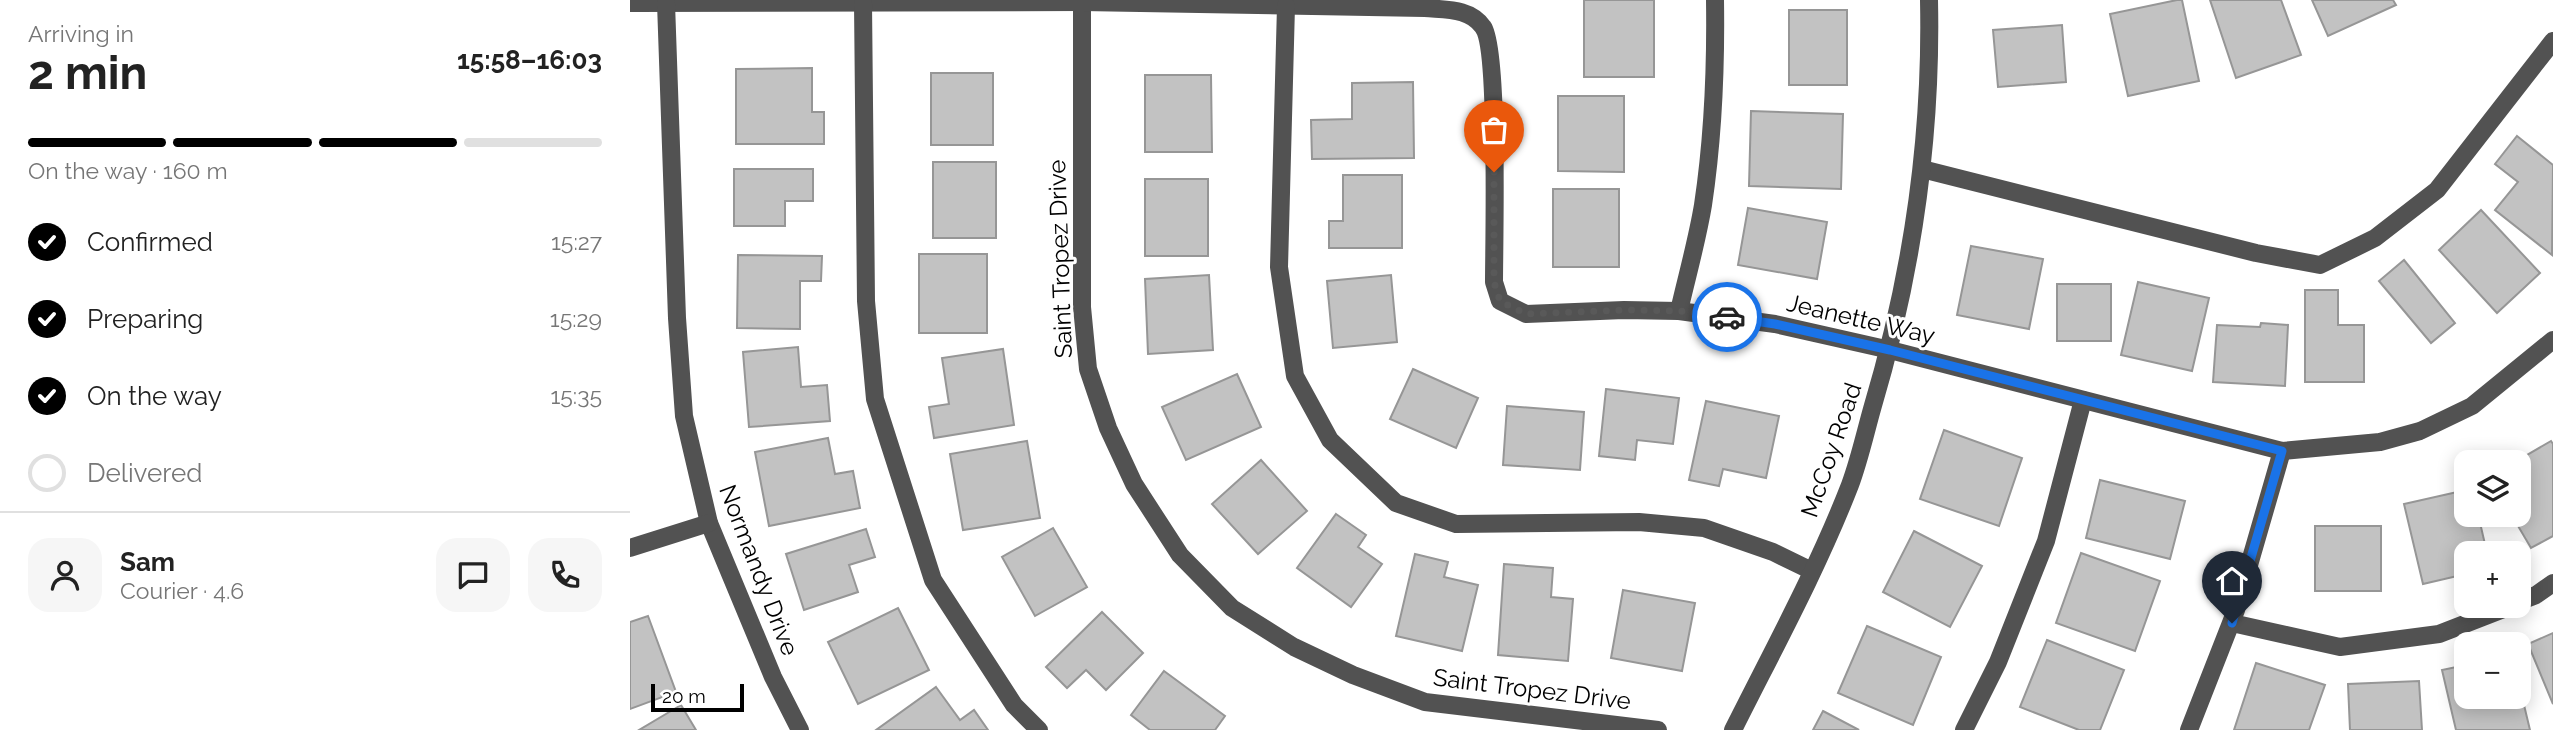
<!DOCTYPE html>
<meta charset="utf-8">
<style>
:root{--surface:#fff;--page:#f6f6f6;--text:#222;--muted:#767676;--line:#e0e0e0;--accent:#000}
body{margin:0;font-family:Raleway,sans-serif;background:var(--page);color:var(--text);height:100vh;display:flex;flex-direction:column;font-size:26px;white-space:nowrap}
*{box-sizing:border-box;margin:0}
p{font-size:23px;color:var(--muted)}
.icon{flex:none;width:38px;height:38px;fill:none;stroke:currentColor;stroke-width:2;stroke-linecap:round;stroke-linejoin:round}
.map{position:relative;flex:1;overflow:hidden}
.drawer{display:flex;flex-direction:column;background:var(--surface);width:630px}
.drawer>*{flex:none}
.controls{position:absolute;left:1824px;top:450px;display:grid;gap:14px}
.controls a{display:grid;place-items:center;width:77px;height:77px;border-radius:14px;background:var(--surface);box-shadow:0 4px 18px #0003;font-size:35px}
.scale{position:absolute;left:21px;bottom:18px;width:93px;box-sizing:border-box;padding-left:7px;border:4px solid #000;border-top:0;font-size:19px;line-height:24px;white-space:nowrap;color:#000;-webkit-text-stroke:5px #fff;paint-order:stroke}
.pin{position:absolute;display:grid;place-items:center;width:60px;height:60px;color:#fff;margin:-72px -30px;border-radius:50% 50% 50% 0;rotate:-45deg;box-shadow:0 0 7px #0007}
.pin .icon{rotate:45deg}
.courier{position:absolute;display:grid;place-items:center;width:70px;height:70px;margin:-35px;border:5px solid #1a73e8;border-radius:50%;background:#fff;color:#222;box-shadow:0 2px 9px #0007}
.headline em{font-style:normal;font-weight:700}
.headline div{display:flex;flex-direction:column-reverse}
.headline{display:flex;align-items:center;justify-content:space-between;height:119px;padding:0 28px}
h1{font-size:46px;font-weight:700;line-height:52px}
.bar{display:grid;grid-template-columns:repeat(4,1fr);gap:10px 7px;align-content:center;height:84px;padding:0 28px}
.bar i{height:9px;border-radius:5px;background:var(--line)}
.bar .active{background:var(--accent)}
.bar p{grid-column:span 4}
.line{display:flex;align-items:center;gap:18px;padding:0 28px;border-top:2px solid var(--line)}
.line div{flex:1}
.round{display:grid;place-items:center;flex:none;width:74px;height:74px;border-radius:21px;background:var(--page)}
ol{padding:0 28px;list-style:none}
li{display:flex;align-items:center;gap:21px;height:77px}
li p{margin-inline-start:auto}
li .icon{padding:7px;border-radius:50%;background:var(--accent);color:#fff;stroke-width:4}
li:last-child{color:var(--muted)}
li i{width:38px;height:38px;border:4px solid var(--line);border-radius:50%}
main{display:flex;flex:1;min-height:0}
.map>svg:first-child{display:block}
</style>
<main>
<section class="drawer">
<div class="headline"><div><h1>2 min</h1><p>Arriving in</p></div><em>15:58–16:03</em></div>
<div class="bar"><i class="active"></i><i class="active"></i><i class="active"></i><i></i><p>On the way · 160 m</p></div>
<ol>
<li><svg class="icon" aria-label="check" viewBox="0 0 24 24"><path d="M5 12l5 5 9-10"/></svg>Confirmed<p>15:27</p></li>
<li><svg class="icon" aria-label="check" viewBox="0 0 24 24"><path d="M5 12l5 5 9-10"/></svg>Preparing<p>15:29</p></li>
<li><svg class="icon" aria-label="check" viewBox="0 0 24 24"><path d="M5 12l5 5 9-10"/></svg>On the way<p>15:35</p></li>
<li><i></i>Delivered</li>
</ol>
<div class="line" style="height:126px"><a class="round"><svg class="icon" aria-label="person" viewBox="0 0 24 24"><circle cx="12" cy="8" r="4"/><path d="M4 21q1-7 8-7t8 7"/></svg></a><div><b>Sam</b><p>Courier · 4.6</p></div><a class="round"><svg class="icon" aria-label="chat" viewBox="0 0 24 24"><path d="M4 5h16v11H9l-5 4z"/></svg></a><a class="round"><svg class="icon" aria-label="phone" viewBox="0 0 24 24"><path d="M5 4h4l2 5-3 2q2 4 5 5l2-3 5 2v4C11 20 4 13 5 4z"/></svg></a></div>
</section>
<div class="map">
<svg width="1923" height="730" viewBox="0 0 1923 730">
<rect width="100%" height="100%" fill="#fff"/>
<g fill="#c2c2c2" stroke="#969696" stroke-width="2">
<rect x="954" y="0" width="70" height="77"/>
<polygon points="1547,0 1552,0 1569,81 1498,96 1480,14"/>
<polygon points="1580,0 1651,0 1671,55 1606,78"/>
<polygon points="1682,0 1763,0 1766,5 1698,36"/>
<rect x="1159" y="10" width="58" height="75"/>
<polygon points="1432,25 1436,82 1368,87 1363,30"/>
<polygon points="182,68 182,112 194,112 194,144 106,144 106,69"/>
<rect x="301" y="73" width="62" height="72"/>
<polygon points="515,75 581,75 582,152 515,152"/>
<polygon points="783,82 784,158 682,159 681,120 722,119 722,83"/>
<polygon points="928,96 994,96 994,172 928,171"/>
<polygon points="1121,111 1213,114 1211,189 1119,186"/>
<polygon points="1887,136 1923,165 1922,255 1865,210 1888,182 1865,164"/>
<rect x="303" y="162" width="63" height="76"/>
<polygon points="104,169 183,169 183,201 155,201 155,226 104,226"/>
<polygon points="713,175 772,175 772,248 699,248 699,221 713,221"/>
<rect x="515" y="179" width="63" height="77"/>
<rect x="923" y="189" width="66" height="78"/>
<polygon points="1118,208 1197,222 1187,279 1108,265"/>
<polygon points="1851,210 1910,273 1867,313 1809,250"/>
<polygon points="1341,246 1413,259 1399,329 1327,315"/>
<rect x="289" y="254" width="68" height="79"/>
<polygon points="108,255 192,256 191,281 170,281 170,329 107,328"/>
<polygon points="1774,260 1825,323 1801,343 1749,281"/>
<polygon points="579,275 583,350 518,354 515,279"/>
<polygon points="761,275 767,342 703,348 697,281"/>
<polygon points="1508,282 1579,298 1562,371 1491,355"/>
<rect x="1427" y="284" width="54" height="57"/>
<polygon points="1675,290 1708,290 1708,325 1734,325 1734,382 1675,382"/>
<polygon points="1631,323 1658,325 1655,386 1583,382 1587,325 1630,327"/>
<polygon points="168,347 171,387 197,385 200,421 119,427 113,352"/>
<polygon points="373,349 384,425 304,438 299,407 319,404 312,358"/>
<polygon points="783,369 848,398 826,448 760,419"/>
<polygon points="607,374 631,427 556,460 532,407"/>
<polygon points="976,389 1049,398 1043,444 1007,440 1005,460 969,456"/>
<polygon points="1076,401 1149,416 1136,478 1093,469 1089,486 1059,480"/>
<polygon points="877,406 954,412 950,470 873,465"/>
<polygon points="1314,430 1392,458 1369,526 1290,499"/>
<polygon points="198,438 205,474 223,471 230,508 139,526 125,452"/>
<polygon points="397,441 410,518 333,530 320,454"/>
<polygon points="1921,441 1923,444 1923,536 1901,548 1881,514 1888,514 1888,462 1885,462"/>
<polygon points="631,460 677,511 628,554 582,504"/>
<polygon points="1470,480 1555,501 1540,559 1456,538"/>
<polygon points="1836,490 1836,514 1848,514 1857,553 1836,553 1836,574 1793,584 1774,504"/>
<polygon points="706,514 736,535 728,547 752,564 721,607 667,568"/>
<rect x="1685" y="526" width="66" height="65"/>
<polygon points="423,528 457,587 405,616 372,557"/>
<polygon points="236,529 245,557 219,565 228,592 174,610 156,554"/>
<polygon points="1284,531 1352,566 1320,627 1253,592"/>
<polygon points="1451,553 1530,581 1505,651 1426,623"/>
<polygon points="785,554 818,562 814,577 848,585 832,651 766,636"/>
<polygon points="874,564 923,568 921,597 943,599 938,661 868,655"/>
<polygon points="993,590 1065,603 1052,671 981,658"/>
<polygon points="268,608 299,670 228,704 198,642"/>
<polygon points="472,612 513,653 476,690 456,670 437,688 416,667"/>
<polygon points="18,616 46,692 0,709 0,622"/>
<polygon points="1237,626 1311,657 1283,725 1208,693"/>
<polygon points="1923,633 1923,704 1898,644"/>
<polygon points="1417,640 1494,670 1470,730 1449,730 1390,707"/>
<polygon points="1626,663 1695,685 1679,730 1604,730"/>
<polygon points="1836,665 1836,696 1888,696 1888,680 1900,730 1826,730 1812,670"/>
<polygon points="534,671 595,716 585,730 520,730 501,715"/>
<polygon points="1789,681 1792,730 1720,730 1718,684"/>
<polygon points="306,687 330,720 344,710 358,730 246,730"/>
<polygon points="51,705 66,730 9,730"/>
<polygon points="1193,711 1229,730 1183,730"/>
</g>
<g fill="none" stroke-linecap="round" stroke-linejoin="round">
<g stroke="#525252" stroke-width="18">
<polyline points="452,2 452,307 458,369 478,428 504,484 550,555 602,608 664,647 723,675 795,702 1028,730"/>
<path d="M0 3 452 2 795 8C816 10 840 8 853 27 869 48 864 243 864 282L870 301 896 314 994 310 1049 311 1145 324 1260 350 1652 451 1750 442 1790 431 1842 406 1923 340"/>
<polyline points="36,3 47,318 54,416 79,523 143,677 170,730"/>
<polyline points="233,3 236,301 245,399 303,580 384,705 409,730"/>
<polyline points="656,6 649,267 665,376 700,440 766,503 826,524 1009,522 1074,528 1143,552 1182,571"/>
<polyline points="1292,169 1626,253 1690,265 1745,238 1807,190 1923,41"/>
<path d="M1049 311C1057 276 1067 241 1073 205 1083 138 1086 68 1085 0"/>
<polyline points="0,548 79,523"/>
<polyline points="1888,602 1906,595 1923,583"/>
<polyline points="1602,623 1710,647 1809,634 1881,606"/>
<path d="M1103 730C1143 650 1187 570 1220 485 1229 461 1235 434 1242 409 1282 275 1302 140 1299 0"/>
<polyline points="1334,730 1368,662 1416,541 1453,400"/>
<polyline points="1559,730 1606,610 1652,451"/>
</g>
</g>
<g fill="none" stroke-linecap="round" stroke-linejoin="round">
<polyline stroke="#595959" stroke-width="7" stroke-dasharray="0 12.6" points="864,172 864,282 870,301 896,314 995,310 1049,311 1097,317"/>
<polyline stroke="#1a73e8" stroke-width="9" points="1097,317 1145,324 1260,350 1652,451 1602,623"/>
</g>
<g text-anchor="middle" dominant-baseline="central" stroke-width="6" stroke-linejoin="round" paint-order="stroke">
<g font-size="24" fill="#000" stroke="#fff">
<text transform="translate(430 259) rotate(-92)">Saint Tropez Drive</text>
<text transform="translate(1231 319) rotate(13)">Jeanette Way</text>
<text transform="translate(1201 450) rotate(-71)">McCoy Road</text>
<text transform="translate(129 570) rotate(69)">Normandy Drive</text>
<text transform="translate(902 689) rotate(7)">Saint Tropez Drive</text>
</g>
</g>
</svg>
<div class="controls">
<a><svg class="icon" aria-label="layers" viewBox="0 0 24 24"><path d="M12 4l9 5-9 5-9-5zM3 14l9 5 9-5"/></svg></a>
<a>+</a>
<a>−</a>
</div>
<div class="scale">20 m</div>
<div class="pin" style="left:864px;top:172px;background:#ea580c"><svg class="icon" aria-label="bag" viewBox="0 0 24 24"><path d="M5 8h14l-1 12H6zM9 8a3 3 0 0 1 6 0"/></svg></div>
<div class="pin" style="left:1602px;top:623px;background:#1f2937"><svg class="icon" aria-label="home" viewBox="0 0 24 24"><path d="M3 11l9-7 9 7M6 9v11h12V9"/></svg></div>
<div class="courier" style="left:1097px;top:317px"><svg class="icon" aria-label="car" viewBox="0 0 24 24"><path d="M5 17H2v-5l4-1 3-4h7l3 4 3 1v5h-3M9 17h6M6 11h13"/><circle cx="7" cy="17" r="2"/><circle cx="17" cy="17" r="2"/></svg></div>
</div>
</main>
